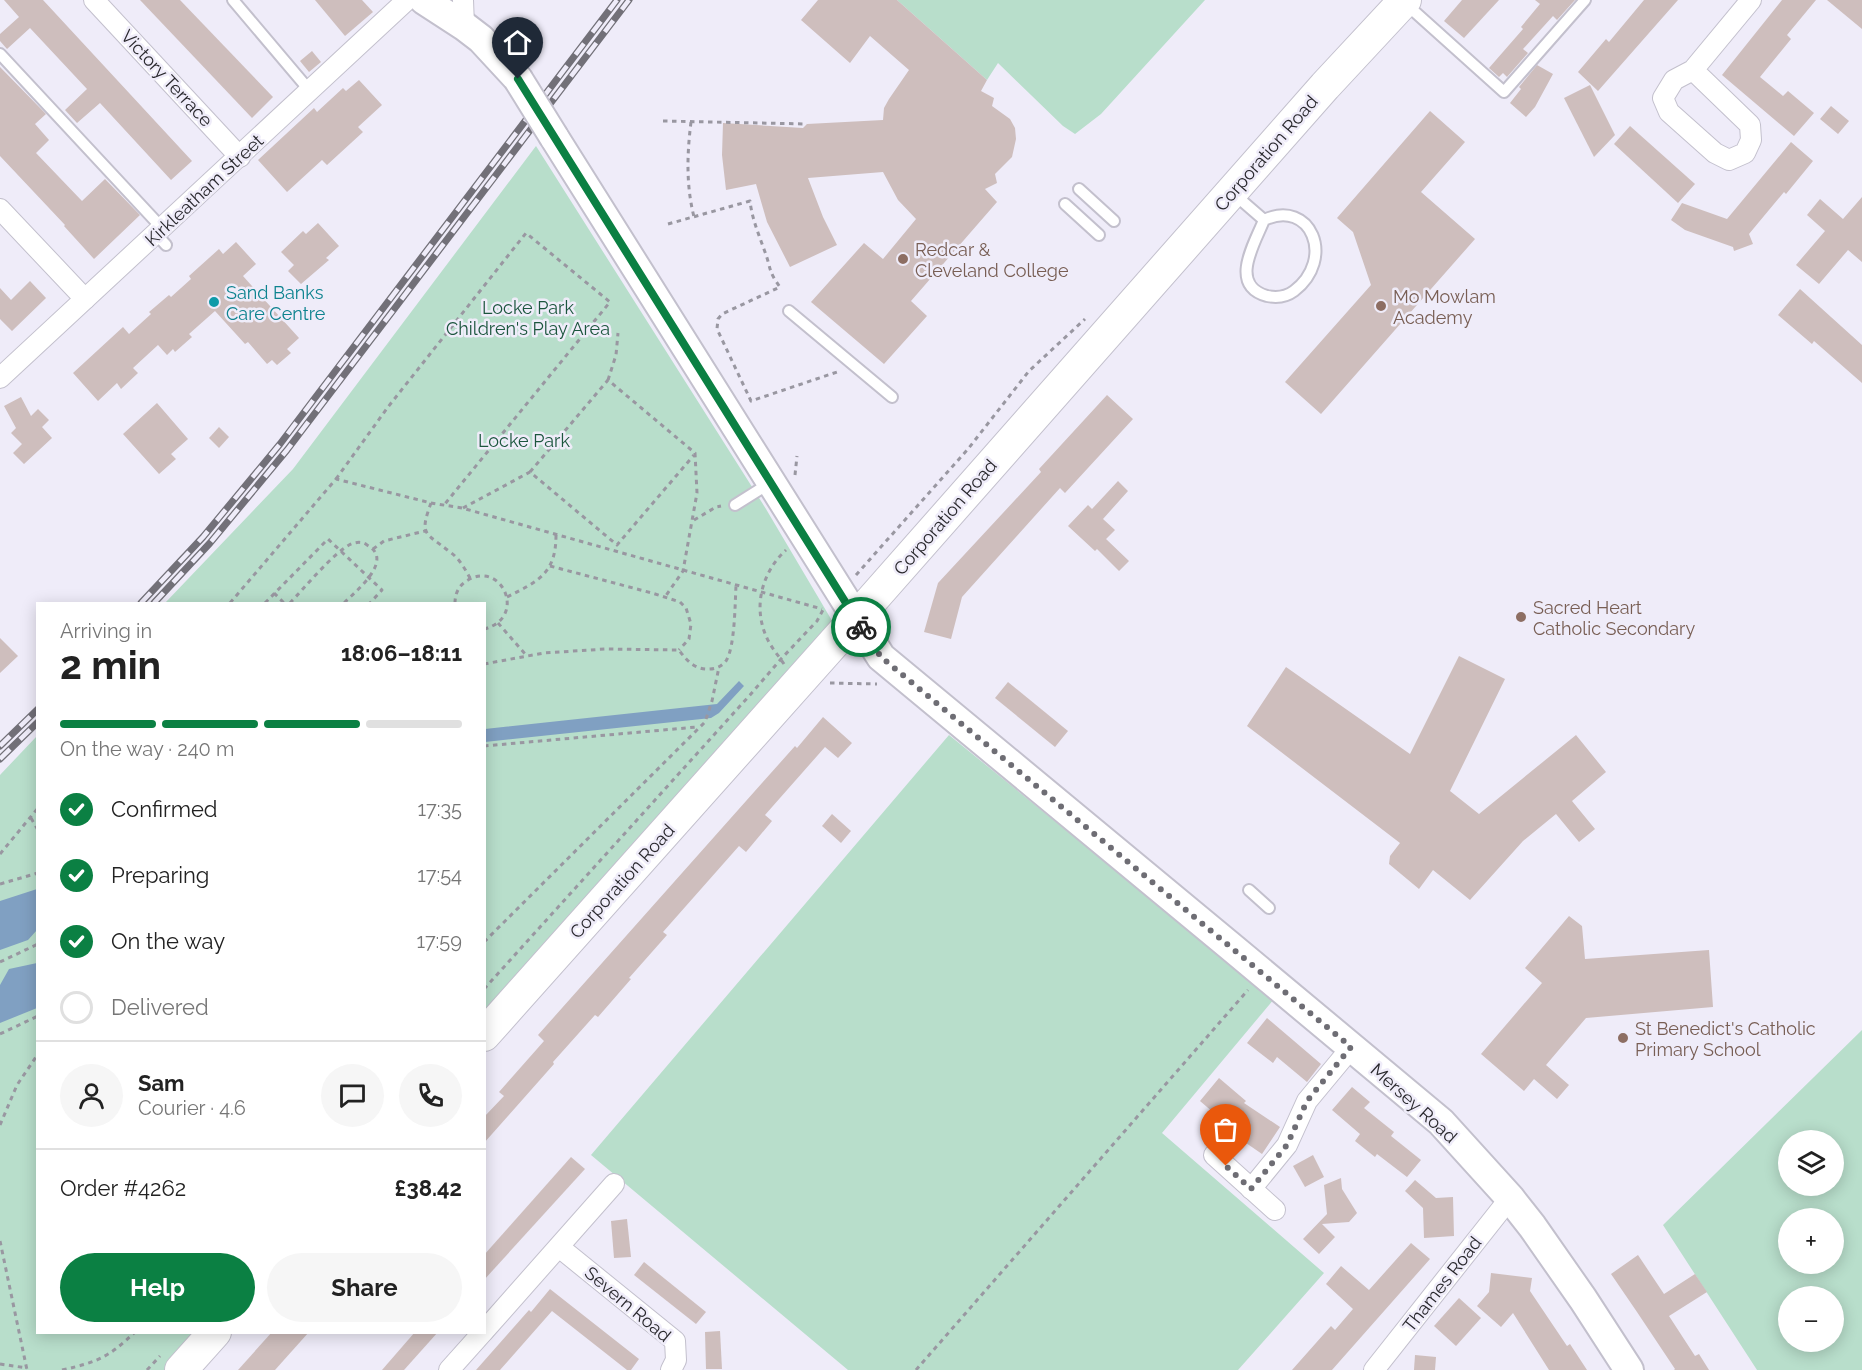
<!DOCTYPE html>
<meta charset="utf-8">
<style>
:root{--surface:#fff;--page:#f6f6f6;--text:#222;--muted:#767676;--line:#e0e0e0;--accent:#0b8043}
body{margin:0;font-family:Raleway,sans-serif;background:var(--page);color:var(--text);height:100vh;display:flex;flex-direction:column;font-size:22px;white-space:nowrap}
*{box-sizing:border-box;margin:0}
p{font-size:20px;color:var(--muted)}
.icon{flex:none;width:33px;height:33px;fill:none;stroke:currentColor;stroke-width:2;stroke-linecap:round;stroke-linejoin:round}
.map{position:relative;flex:1;overflow:hidden}
.details{position:absolute;left:36px;top:602px;width:450px;height:732px;display:flex;flex-direction:column;background:var(--surface);border-radius:0px;box-shadow:0 3px 15px #0003}
.details>*{flex:none}
.tools{position:absolute;left:1778px;top:1130px;display:grid;gap:12px}
.tools a{display:grid;place-items:center;width:66px;height:66px;border-radius:50%;background:var(--surface);box-shadow:0 3px 15px #0003;font-size:30px}
.pin{position:absolute;display:grid;place-items:center;width:51px;height:51px;color:#fff;margin:-62px -26px;border-radius:50% 50% 50% 0;rotate:-45deg;box-shadow:0 0 6px #0007}
.pin .icon{rotate:45deg}
.courier{position:absolute;display:grid;place-items:center;width:60px;height:60px;margin:-30px;border:4px solid #0b8043;border-radius:50%;background:#fff;color:#222;box-shadow:0 2px 8px #0007}
.summary em{font-style:normal;font-weight:700}
.summary div{display:flex;flex-direction:column-reverse}
.summary{display:flex;align-items:center;justify-content:space-between;height:102px;padding:0 24px}
h1{font-size:39px;font-weight:700;line-height:45px}
.bar{display:grid;grid-template-columns:repeat(4,1fr);gap:9px 6px;align-content:center;height:72px;padding:0 24px}
.bar i{height:8px;border-radius:4px;background:var(--line)}
.bar .selected{background:var(--accent)}
.bar p{grid-column:span 4}
.line{display:flex;align-items:center;gap:15px;padding:0 24px;border-top:2px solid var(--line)}
.line div{flex:1}
.round{display:grid;place-items:center;flex:none;width:63px;height:63px;border-radius:32px;background:var(--page)}
ol{padding:0 24px;list-style:none}
li{display:flex;align-items:center;gap:18px;height:66px}
li p{margin-inline-start:auto}
li .icon{padding:6px;border-radius:50%;background:var(--accent);color:#fff;stroke-width:4}
li:last-child{color:var(--muted)}
li i{width:33px;height:33px;border:3px solid var(--line);border-radius:50%}
.button{display:flex;gap:12px;margin-top:auto;padding:12px 24px}
.button a{flex:1;height:69px;border-radius:36px;background:var(--accent);color:#fff;font-size:24px;font-weight:700;line-height:69px;text-align:center}
.button a+a{background:var(--page);color:var(--text)}
.map>svg:first-child{display:block}
</style>
<div class="map">
<svg width="1862" height="1370" viewBox="0 0 1862 1370">
<rect width="100%" height="100%" fill="#efecf9"/>
<g fill="#b8decb" fill-rule="evenodd">
<polygon points="897,0 1205,0 1101,114 1075,134 1063,126 998,63 987,80"/>
<polygon points="536,146 766,509 834,624 485,1018 484,603 165,603 293,469"/>
<polygon points="949,735 1274,999 1162,1133 1324,1273 1238,1370 848,1370 591,1155"/>
<polygon points="37,736 38,1332 203,1332 169,1370 0,1370 0,775"/>
<path d="M1862 1030V1370H1757L1663 1225ZM1788 1140H1833V1185H1788ZM1788 1218H1833V1263H1788ZM1788 1296H1833V1341H1788Z"/>
</g>
<g fill="#80a0c2">
<polygon points="739,681 744,686 719,713 711,718 485,742 485,729 717,704"/>
<polygon points="37,889 37,930 28,940 0,950 0,901"/>
<polygon points="37,963 37,1008 0,1023 0,985 9,969"/>
</g>
<g fill="#cebebd">
<polygon points="4,0 43,0 192,161 171,180 100,103 77,123 65,110 87,89 30,28 7,49 0,41 0,34 19,17"/>
<polygon points="140,0 180,0 273,97 252,118"/>
<polygon points="315,0 362,0 373,12 345,36"/>
<polygon points="818,0 897,0 987,80 981,91 994,98 992,106 1010,119 1015,128 1016,139 1012,157 995,174 997,183 985,189 997,202 911,301 927,316 884,364 811,302 864,243 883,259 916,219 898,200 883,172 808,178 823,217 837,245 790,267 767,222 756,184 726,190 722,155 723,123 803,128 807,124 883,120 884,108 889,99 909,70 870,36 850,63 801,20"/>
<polygon points="1462,0 1499,0 1464,38 1444,21"/>
<polygon points="1535,0 1575,0 1557,20 1553,16 1523,49 1528,53 1507,77 1503,73 1499,77 1489,68 1523,29 1521,27 1540,4"/>
<polygon points="1644,0 1678,0 1598,91 1578,72 1606,39 1609,42"/>
<polygon points="1782,0 1816,0 1787,35 1791,39 1760,77 1783,96 1788,91 1814,113 1794,136 1722,75"/>
<polygon points="1827,0 1862,0 1862,29"/>
<polygon points="312,51 321,62 309,72 300,61"/>
<polygon points="1537,65 1553,74 1535,107 1526,117 1510,103 1521,89 1519,87"/>
<polygon points="0,67 46,114 35,124 49,140 36,153 82,201 105,179 140,215 94,259 64,226 65,225 0,156"/>
<polygon points="359,80 382,105 358,127 363,132 327,165 322,160 287,192 258,160 314,108 317,112 343,88 346,91"/>
<polygon points="1590,85 1615,135 1594,157 1564,98"/>
<polygon points="1831,106 1849,121 1838,134 1820,119"/>
<polygon points="1430,111 1465,142 1421,192 1475,239 1321,414 1285,382 1371,285 1353,232 1337,218"/>
<polygon points="1630,126 1695,184 1678,203 1614,144"/>
<polygon points="1791,142 1813,161 1786,194 1784,192 1749,234 1753,244 1734,251 1733,247 1685,230 1671,220 1682,203 1727,219"/>
<polygon points="1862,197 1862,262 1848,250 1819,284 1796,265 1825,231 1807,215 1820,199 1843,219"/>
<polygon points="318,223 339,246 326,258 329,260 301,284 288,271 294,265 281,252 303,231 306,234"/>
<polygon points="236,242 256,264 243,276 299,338 287,349 291,353 277,365 272,360 267,364 248,342 245,344 215,311 189,334 192,337 175,352 173,349 167,355 158,345 133,368 138,373 121,389 117,383 98,401 73,373 123,327 129,334 151,314 149,312 169,295 171,297 191,279 189,276 219,249 223,254"/>
<polygon points="30,281 46,298 12,331 0,319 0,288 11,300"/>
<polygon points="1800,289 1862,345 1862,383 1814,341 1812,344 1778,315"/>
<polygon points="1107,395 1133,419 1065,493 1060,488 962,597 951,639 924,632 938,583 1041,472 1039,469"/>
<polygon points="21,397 31,416 38,409 49,420 42,427 52,438 24,464 13,453 22,444 11,433 16,428 4,406"/>
<polygon points="157,403 188,439 171,454 176,459 159,474 123,434"/>
<polygon points="219,427 229,437 219,448 209,438"/>
<polygon points="1118,481 1128,491 1103,519 1115,530 1106,539 1129,561 1119,571 1097,549 1095,551 1068,526 1088,505 1092,509"/>
<polygon points="0,638 18,656 0,673"/>
<polygon points="1459,656 1505,679 1450,791 1479,814 1576,735 1606,772 1572,801 1595,829 1579,842 1556,814 1523,841 1470,900 1433,870 1419,889 1389,864 1390,856 1400,843 1247,726 1286,667 1410,754"/>
<polygon points="1008,682 1068,731 1055,747 995,698"/>
<polygon points="823,717 852,743 838,758 825,747 765,815 772,821 746,852 739,846 663,932 667,935 629,978 631,979 598,1017 595,1015 553,1062 554,1064 484,1143 484,1117 504,1096 499,1092 544,1041 538,1035 795,746 797,748"/>
<polygon points="832,814 851,831 841,843 822,826"/>
<polygon points="1569,916 1582,926 1585,959 1709,950 1713,1007 1586,1018 1546,1065 1569,1085 1557,1099 1534,1079 1524,1091 1481,1054 1542,983 1525,968"/>
<polygon points="1267,1018 1321,1064 1307,1082 1277,1057 1273,1063 1247,1043"/>
<polygon points="1219,1078 1246,1101 1244,1103 1280,1127 1262,1154 1233,1134 1235,1131 1200,1101"/>
<polygon points="1352,1087 1370,1102 1364,1108 1394,1132 1391,1136 1421,1160 1407,1177 1377,1154 1375,1157 1355,1141 1360,1134 1332,1110"/>
<polygon points="1313,1155 1324,1177 1305,1187 1293,1166"/>
<polygon points="571,1157 585,1169 484,1280 484,1255"/>
<polygon points="1341,1178 1342,1189 1357,1213 1349,1222 1322,1224 1335,1237 1319,1254 1303,1239 1327,1214 1324,1185"/>
<polygon points="1415,1180 1436,1198 1453,1197 1454,1236 1424,1238 1423,1208 1405,1191"/>
<polygon points="627,1219 631,1257 614,1258 611,1221"/>
<polygon points="1411,1243 1430,1259 1332,1370 1292,1370 1331,1326 1335,1330 1353,1309 1326,1284 1341,1266 1369,1290"/>
<polygon points="1638,1255 1664,1294 1695,1274 1707,1292 1669,1316 1695,1356 1699,1354 1709,1370 1674,1370 1675,1369 1637,1312 1611,1274"/>
<polygon points="644,1262 706,1312 696,1324 634,1275"/>
<polygon points="1491,1273 1532,1278 1530,1291 1567,1346 1570,1344 1587,1370 1549,1370 1513,1313 1501,1327 1477,1306 1489,1292"/>
<polygon points="550,1289 639,1359 631,1370 627,1370 552,1311 500,1370 476,1370 529,1310 531,1312"/>
<polygon points="1459,1298 1481,1318 1456,1346 1434,1326"/>
<polygon points="720,1331 722,1369 706,1369 705,1332"/>
<polygon points="272,1332 309,1332 275,1370 238,1370"/>
<polygon points="415,1332 438,1332 404,1370 382,1370"/>
<polygon points="1415,1355 1436,1357 1435,1370 1414,1370"/>
</g>
<g fill="none" stroke-linecap="round" stroke-linejoin="round">
<defs>
<g id="lane">
<polyline points="233,0 310,91"/>
<polyline points="1406,4 1504,92 1585,0"/>
<polyline points="0,54 162,228"/>
<polyline points="1079,189 1114,221"/>
<path d="M1234 194 1264 220C1311 198 1336 259 1294 291 1286 297 1277 298 1267 296 1228 285 1255 243 1264 220"/>
<polyline points="1065,204 1099,235"/>
<polyline points="156,234 166,245"/>
<polyline points="789,311 892,397"/>
<polyline points="735,505 770,483"/>
<polyline points="1249,890 1269,908"/>
</g>
<g id="street">
<polyline points="94,0 240,157"/>
<polyline points="463,0 464,26"/>
<polyline points="1693,70 1750,125 1751,140 1745,153 1729,160 1715,153 1669,112 1663,98 1674,80 1693,70 1751,0"/>
<polyline points="0,209 85,299"/>
<polyline points="0,378 407,0"/>
<polyline points="1214,1155 1275,1210"/>
<polyline points="1251,1189 1287,1145 1307,1101 1351,1048"/>
<polyline points="559,1247 675,1341 676,1360 671,1370"/>
<polyline points="484,1331 614,1184"/>
<polyline points="449,1370 483,1332"/>
<polyline points="1374,1370 1510,1198"/>
</g>
<g id="secondary">
<polyline points="424,0 464,26 481,39 518,79"/>
<polyline points="554,137 881,657 1230,946 1441,1122 1510,1198 1532,1226 1583,1299 1629,1370"/>
</g>
<g id="primary">
<polyline points="484,1035 856,618 1325,86 1405,0"/>
<polyline points="181,1370 215,1332"/>
</g>
</defs>
<use href="#lane" stroke="#c3c0cd" stroke-width="14"/>
<use href="#street" stroke="#c3c0cd" stroke-width="22"/>
<use href="#secondary" stroke="#c3c0cd" stroke-width="32"/>
<use href="#primary" stroke="#c3c0cd" stroke-width="34"/>
<g stroke="#9997a1" stroke-width="3" stroke-dasharray="4.5 4.5" stroke-linecap="butt">
<polyline points="663,121 807,124"/>
<path d="M691 122C687 154 686 185 694 217"/>
<path d="M668 224 750 201C752 219 759 235 765 252 771 268 768 271 780 287L722 314 718 319 717 329 751 401 840 371"/>
<polyline points="608,380 616,355 618,333"/>
<polyline points="530,472 608,380 695,453 697,493 683,571 665,597"/>
<polyline points="795,475 797,456"/>
<polyline points="336,479 388,407 526,233 610,302 444,505"/>
<path d="M431 503C419 536 425 532 450 552 459 558 465 569 470 578"/>
<polyline points="463,508 530,472 617,545 694,455"/>
<polyline points="694,520 716,507 721,506"/>
<polyline points="373,549 384,541 425,531"/>
<polyline points="550,566 652,593 680,602 686,608 691,624 689,639 679,650"/>
<polyline points="856,575 968,449 1029,371 1085,319"/>
<polyline points="274,593 284,603"/>
<path d="M507 597C539 581 556 573 556 535"/>
<polyline points="230,603 336,479 431,503 462,508 822,609"/>
<polyline points="265,603 328,539 382,590 370,603"/>
<path d="M290 603C304 588 333 554 349 545 355 542 362 541 367 545 395 560 356 591 344 603"/>
<path d="M455 603C455 593 459 585 468 580 502 560 528 618 484 629"/>
<polyline points="498,623 526,655"/>
<path d="M484 664 544 653 605 649 679 650C687 661 695 670 710 669 716 669 722 666 726 661 735 647 735 603 736 586"/>
<path d="M784 664C778 655 770 646 766 636 753 606 762 572 786 550"/>
<polyline points="830,683 877,684"/>
<polyline points="484,746 697,727"/>
<polyline points="31,818 38,830"/>
<polyline points="0,854 38,808"/>
<polyline points="0,884 38,873"/>
<polyline points="484,942 705,722 712,701 719,667"/>
<polyline points="0,962 38,944"/>
<polyline points="484,989 750,695 781,659 817,621 824,608"/>
<polyline points="0,1034 38,1016"/>
<polyline points="0,1125 17,1085 38,1054"/>
<polyline points="0,1241 27,1370"/>
<polyline points="0,1364 27,1368"/>
<path d="M62 1370C98 1362 109 1357 135 1332"/>
<polyline points="147,1370 160,1356"/>
<polyline points="916,1370 1248,990"/>
</g>
<use href="#lane" stroke="#fff" stroke-width="10"/>
<use href="#street" stroke="#fff" stroke-width="20"/>
<use href="#secondary" stroke="#fff" stroke-width="28"/>
<use href="#primary" stroke="#fff" stroke-width="32"/>
<defs>
<g id="rail">
<polyline points="141,603 203,537 280,444 617,0"/>
<polyline points="154,603 210,543 287,450 629,0"/>
<polyline points="0,746 38,709"/>
<polyline points="0,759 38,722"/>
</g>
</defs>
<use href="#rail" stroke="#727078" stroke-width="7"/>
<use href="#rail" stroke="#efecf9" stroke-width="4.5" stroke-dasharray="14" stroke-linecap="butt"/>
<defs>
<polyline id="secondary-bridge" points="518,79 554,137"/>
</defs>
<use href="#secondary-bridge" stroke="#c3c0cd" stroke-width="32" stroke-linecap="butt"/>
<use href="#secondary-bridge" stroke="#fff" stroke-width="28"/>
</g>
<g fill="none" stroke-linecap="round" stroke-linejoin="round">
<polyline stroke="#6e6d74" stroke-width="6" stroke-dasharray="0 10.8" points="861,627 881,657 1351,1047 1307,1101 1287,1145 1251,1189 1226,1166"/>
<polyline stroke="#0b8043" stroke-width="8" points="518,79 861,627"/>
</g>
<g fill="#8d6e63" stroke="#efecf9" stroke-width="2">
<circle cx="903" cy="259" r="6"/>
<circle cx="1381" cy="306" r="6"/>
<circle cx="1521" cy="617" r="6"/>
<circle cx="1623" cy="1038" r="6"/>
</g>
<circle fill="#0f9aa8" stroke="#efecf9" stroke-width="2" cx="214" cy="302" r="6"/>
<g text-anchor="middle" dominant-baseline="central" stroke-width="5" stroke-linejoin="round" paint-order="stroke">
<g font-size="18" fill="#29282d" stroke="#efecf9">
<text transform="translate(167 78) rotate(47)">Victory Terrace</text>
<text transform="translate(1266 153) rotate(-49)">Corporation Road</text>
<text transform="translate(204 190) rotate(-43)">Kirkleatham Street</text>
<text transform="translate(945 517) rotate(-49)">Corporation Road</text>
<text transform="translate(622 881) rotate(-48)">Corporation Road</text>
<text transform="translate(1414 1103) rotate(42)">Mersey Road</text>
<text transform="translate(1442 1284) rotate(-52)">Thames Road</text>
<text transform="translate(628 1304) rotate(40)">Severn Road</text>
</g>
<g font-size="18" fill="#785e54" stroke="#efecf9" text-anchor="start">
<text x="915" y="249">Redcar &amp;<tspan x="915" dy="21">Cleveland College</tspan></text>
<text x="1393" y="296">Mo Mowlam<tspan x="1393" dy="21">Academy</tspan></text>
<text x="1533" y="607">Sacred Heart<tspan x="1533" dy="21">Catholic Secondary</tspan></text>
<text x="1635" y="1028">St Benedict's Catholic<tspan x="1635" dy="21">Primary School</tspan></text>
</g>
<g font-size="18" fill="#0d838f" stroke="#efecf9" text-anchor="start">
<text x="226" y="292">Sand Banks<tspan x="226" dy="21">Care Centre</tspan></text>
</g>
<g font-size="18" fill="#1c563e" stroke="#efecf9">
<text x="528" y="307">Locke Park<tspan x="528" dy="21">Children's Play Area</tspan></text>
<text x="524" y="440">Locke Park</text>
</g>
</g>
</svg>
<div class="tools">
<a><svg class="icon" aria-label="layers" viewBox="0 0 24 24"><path d="M12 4l9 5-9 5-9-5zM3 14l9 5 9-5"/></svg></a>
<a>+</a>
<a>−</a>
</div>
<div class="pin" style="left:1226px;top:1166px;background:#ea580c"><svg class="icon" aria-label="bag" viewBox="0 0 24 24"><path d="M5 8h14l-1 12H6zM9 8a3 3 0 0 1 6 0"/></svg></div>
<div class="pin" style="left:518px;top:79px;background:#1f2937"><svg class="icon" aria-label="home" viewBox="0 0 24 24"><path d="M3 11l9-7 9 7M6 9v11h12V9"/></svg></div>
<div class="courier" style="left:861px;top:627px"><svg class="icon" aria-label="bike" viewBox="0 0 24 24"><circle cx="6" cy="16" r="4"/><circle cx="18" cy="16" r="4"/><path d="M6 16l4-8h5l3 8M10 8l3 8H6M13 5h3"/></svg></div>
<section class="details">
<div class="summary"><div><h1>2 min</h1><p>Arriving in</p></div><em>18:06–18:11</em></div>
<div class="bar"><i class="selected"></i><i class="selected"></i><i class="selected"></i><i></i><p>On the way · 240 m</p></div>
<ol>
<li><svg class="icon" aria-label="check" viewBox="0 0 24 24"><path d="M5 12l5 5 9-10"/></svg>Confirmed<p>17:35</p></li>
<li><svg class="icon" aria-label="check" viewBox="0 0 24 24"><path d="M5 12l5 5 9-10"/></svg>Preparing<p>17:54</p></li>
<li><svg class="icon" aria-label="check" viewBox="0 0 24 24"><path d="M5 12l5 5 9-10"/></svg>On the way<p>17:59</p></li>
<li><i></i>Delivered</li>
</ol>
<div class="line" style="height:108px"><a class="round"><svg class="icon" aria-label="person" viewBox="0 0 24 24"><circle cx="12" cy="8" r="4"/><path d="M4 21q1-7 8-7t8 7"/></svg></a><div><b>Sam</b><p>Courier · 4.6</p></div><a class="round"><svg class="icon" aria-label="chat" viewBox="0 0 24 24"><path d="M4 5h16v11H9l-5 4z"/></svg></a><a class="round"><svg class="icon" aria-label="phone" viewBox="0 0 24 24"><path d="M5 4h4l2 5-3 2q2 4 5 5l2-3 5 2v4C11 20 4 13 5 4z"/></svg></a></div>
<div class="line" style="height:78px"><div>Order #4262</div><b>£38.42</b></div>
<div class="button"><a>Help</a><a>Share</a></div>
</section>
</div>
